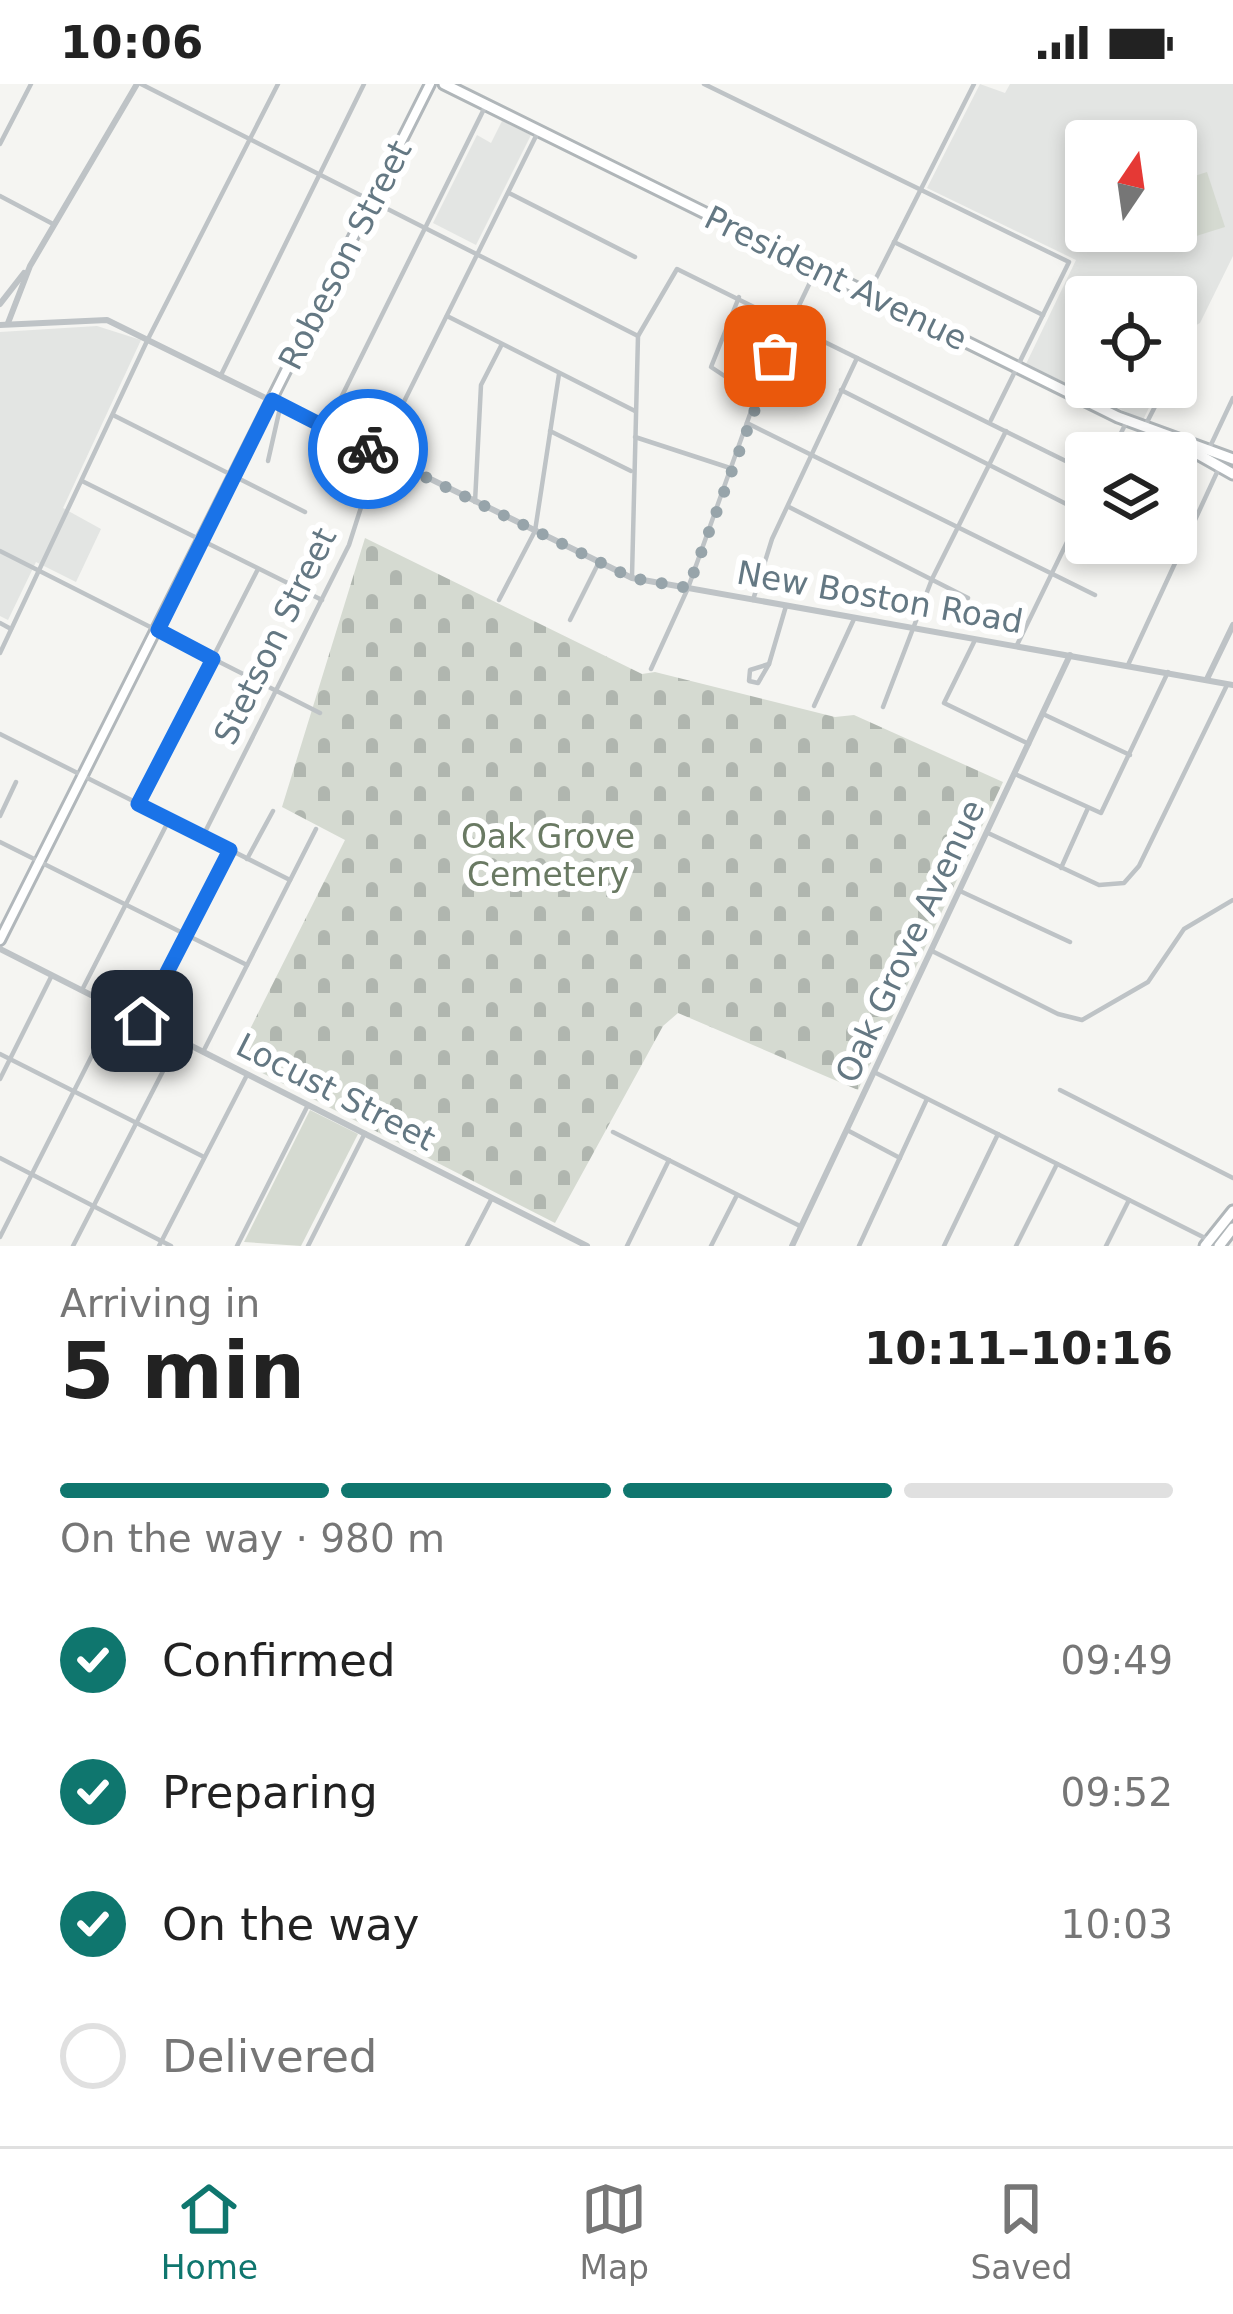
<!DOCTYPE html>
<meta charset="utf-8">
<style>
:root{--surface:#fff;--page:#f6f6f6;--text:#222;--muted:#767676;--line:#e0e0e0;--accent:#0f766e}
body{margin:0;font-family:"DejaVu Sans",sans-serif;background:var(--page);color:var(--text);height:100vh;display:flex;flex-direction:column;font-size:45px;white-space:nowrap}
*{box-sizing:border-box;margin:0}
p{font-size:39px;color:var(--muted)}
.icon{flex:none;width:66px;height:66px;fill:none;stroke:currentColor;stroke-width:2;stroke-linecap:round;stroke-linejoin:round}
.map{position:relative;height:1162px;overflow:hidden}
.sheet{display:flex;flex-direction:column;background:var(--surface);flex:1}
.sheet>*{flex:none}
.needle{width:78px;rotate:13deg}
.buttons{position:absolute;left:1065px;top:36px;display:grid;gap:24px}
.buttons a{display:grid;place-items:center;width:132px;height:132px;border-radius:12px;background:var(--surface);box-shadow:0 6px 18px #0003;font-size:60px}
.pin{position:absolute;display:grid;place-items:center;width:102px;height:102px;color:#fff;margin:-51px;border-radius:24px;box-shadow:0 6px 18px #0006}
.courier{position:absolute;display:grid;place-items:center;width:120px;height:120px;margin:-60px;border:9px solid #1a73e8;border-radius:50%;background:#fff;color:#222;box-shadow:0 3px 15px #0007}
.summary em{font-style:normal;font-weight:600}
.summary div{display:flex;flex-direction:column-reverse}
.summary{display:flex;align-items:center;justify-content:space-between;height:204px;padding:0 60px}
h1{font-size:78px;font-weight:600;line-height:90px}
.bar{display:grid;grid-template-columns:repeat(4,1fr);gap:18px 12px;align-content:center;height:144px;padding:0 60px}
.bar i{height:15px;border-radius:9px;background:var(--line)}
.bar .active{background:var(--accent)}
.bar p{grid-column:span 4}
ol{padding:0 60px;list-style:none}
li{display:flex;align-items:center;gap:36px;height:132px}
li p{margin-inline-start:auto}
li .icon{padding:12px;border-radius:50%;background:var(--accent);color:#fff;stroke-width:4}
li:last-child{color:var(--muted)}
li i{width:66px;height:66px;border:6px solid var(--line);border-radius:50%}
.status{display:flex;justify-content:space-between;align-items:center;height:84px;padding:0 60px;background:var(--surface);direction:ltr}
.status svg{height:33px;fill:currentColor}
.menu{display:flex;justify-content:space-around;align-items:center;height:168px;border-top:3px solid var(--line);background:var(--surface);font-size:33px;color:var(--muted)}
.menu a{display:grid;justify-items:center;gap:6px}
.menu .active{color:var(--accent)}
.map>svg:first-child{display:block}
</style>
<div class="status"><b>10:06</b><svg viewBox="0 0 49 12"><path d="M0 12V9h3v3zM5 12V6h3v6zM10 12V3h3v9zM15 12V0h3v12zM26 1h20v11H26zM47 4h2v5h-2z"/></svg></div>
<div class="map">
<svg width="1233" height="1162" viewBox="0 0 1233 1162">
<defs>
<pattern id="cemetery-stones" width="16" height="16" patternUnits="userSpaceOnUse" patternTransform="scale(3)"><rect width="16" height="16" fill="#d5dad1"/><path d="M2 7V4a2 2 0 0 1 4 0v3zM10 15v-3a2 2 0 0 1 4 0v3z" fill="#b0b6af"/></pattern>
</defs>
<rect width="100%" height="100%" fill="#f5f5f2"/>
<g fill="#e3e5e3" fill-rule="evenodd">
<path d="M980 0 1005 9 1010 0H1233V172L1200 239 1187 246 1176 269V213H1086V303H1159L1143 336 1026 280 1076 176 927 104ZM1086 57H1176V147H1086Z"/>
<polygon points="502,37 531,51 476,161 433,139 477,51 491,59"/>
<polygon points="97,242 141,256 63,424 101,445 76,498 36,478 8,536 0,532 0,248"/>
</g>
<polygon fill="url(#cemetery-stones)" points="365,454 642,590 655,588 835,633 854,631 1003,698 858,1006 678,929 663,942 555,1139 235,975 345,756 282,723"/>
<g fill="#d5dad1">
<polygon points="1207,88 1225,143 1193,153 1176,98"/>
<polygon points="310,1026 358,1050 301,1162 244,1158"/>
</g>
<g fill="none" stroke-linecap="round" stroke-linejoin="round">
<defs>
<polyline id="secondary" points="0,856 430,0"/>
<g id="primary">
<polyline points="444,0 1118,333 1233,375"/>
<polyline points="1187,364 1233,390"/>
<polyline points="1205,1162 1233,1127"/>
<polyline points="1219,1162 1233,1144"/>
</g>
</defs>
<use href="#secondary" stroke="#b1b7bb" stroke-width="14"/>
<use href="#primary" stroke="#b0b6b9" stroke-width="15"/>
<g stroke="#bec3c6" stroke-width="4.5">
<polyline points="141,0 638,252"/>
<polyline points="704,0 1069,178 991,336"/>
<polyline points="0,60 31,0"/>
<polyline points="509,109 635,173"/>
<polyline points="0,112 53,140"/>
<polyline points="894,158 1043,231"/>
<polyline points="868,210 974,0"/>
<polyline points="739,213 711,283 756,313"/>
<polyline points="447,232 635,327"/>
<polyline points="1176,281 1191,251"/>
<polyline points="221,291 364,0"/>
<polyline points="841,306 1086,430"/>
<polyline points="113,331 305,428"/>
<polyline points="747,339 1095,511"/>
<polyline points="326,344 486,21"/>
<polyline points="1144,344 1165,303"/>
<polyline points="550,347 631,387"/>
<polyline points="635,353 730,384"/>
<polyline points="1208,367 1233,314"/>
<polyline points="1111,369 1127,337"/>
<polyline points="268,377 280,324"/>
<polyline points="82,397 322,516"/>
<polyline points="475,418 481,301 501,262"/>
<polyline points="789,423 968,514"/>
<polyline points="1143,459 1176,475"/>
<polyline points="0,467 320,629"/>
<polyline points="632,492 638,252 677,185 1086,387"/>
<polyline points="499,516 535,447 559,290"/>
<polyline points="753,516 772,455 857,274"/>
<polyline points="570,536 599,478"/>
<polyline points="0,539 11,545"/>
<polyline points="974,558 944,619 1029,660"/>
<polyline points="1017,561 1086,419"/>
<polyline points="0,569 148,255 278,0"/>
<polygon points="769,580 758,599 749,597 750,586"/>
<polyline points="769,580 786,522"/>
<polyline points="1128,581 1219,384"/>
<polyline points="651,585 688,504 759,305 816,186"/>
<polyline points="814,622 854,535"/>
<polyline points="883,623 932,495 1006,347"/>
<polyline points="1043,630 1130,671"/>
<polyline points="0,650 290,796"/>
<polyline points="1015,690 1101,729 1168,588"/>
<polyline points="138,720 258,485"/>
<polyline points="0,732 16,698"/>
<polyline points="988,749 1099,801 1124,799 1139,782 1227,601"/>
<polyline points="203,752 349,461 378,370 539,46"/>
<polyline points="0,758 247,881"/>
<polyline points="247,775 273,727"/>
<polyline points="1061,784 1088,724"/>
<polyline points="960,807 1070,858"/>
<polyline points="932,867 1058,930 1082,936 1148,898 1184,845 1233,816"/>
<polyline points="82,906 169,736"/>
<polyline points="142,937 230,766"/>
<polyline points="203,968 316,745"/>
<polyline points="0,970 204,1073"/>
<polyline points="874,988 1207,1155"/>
<polyline points="0,995 52,891"/>
<polyline points="1060,1006 1233,1094"/>
<polyline points="847,1046 900,1074"/>
<polyline points="613,1048 800,1142"/>
<polyline points="0,1074 171,1162"/>
<polyline points="0,1153 116,924"/>
<polyline points="73,1162 179,956"/>
<polyline points="159,1162 247,991"/>
<polyline points="237,1162 308,1021"/>
<polyline points="308,1162 365,1049"/>
<polyline points="467,1162 492,1114"/>
<polyline points="627,1162 669,1076"/>
<polyline points="711,1162 737,1111"/>
<polyline points="859,1162 927,1015"/>
<polyline points="944,1162 998,1050"/>
<polyline points="1016,1162 1057,1080"/>
<polyline points="1106,1162 1129,1116"/>
</g>
<g stroke="#bec3c6" stroke-width="6">
<polyline points="0,220 24,189"/>
<polyline points="8,239 30,182 137,0"/>
<polyline points="0,241 107,236 632,494 1233,601"/>
<polyline points="1207,595 1233,541"/>
<polyline points="0,865 587,1162"/>
<polyline points="792,1162 1070,571"/>
</g>
<use href="#secondary" stroke="#fff" stroke-width="8"/>
<use href="#primary" stroke="#fff" stroke-width="9"/>
</g>
<g fill="none" stroke-linecap="round" stroke-linejoin="round">
<polyline stroke="#97a4aa" stroke-width="12" stroke-dasharray="0 21.6" points="368,365 632,494 688,504 775,272"/>
<polyline stroke="#1a73e8" stroke-width="15" points="142,937 230,766 138,720 213,575 158,546 272,316 368,365"/>
</g>
<g text-anchor="middle" dominant-baseline="central" stroke-width="12" stroke-linejoin="round" paint-order="stroke">
<g font-size="33" fill="#647883" stroke="#fff">
<text transform="translate(345 171) rotate(-63)">Robeson Street</text>
<text transform="translate(836 194) rotate(26)">President Avenue</text>
<text transform="translate(880 513) rotate(10)">New Boston Road</text>
<text transform="translate(275 552) rotate(-64)">Stetson Street</text>
<text transform="translate(910 857) rotate(-65)">Oak Grove Avenue</text>
<text transform="translate(336 1008) rotate(27)">Locust Street</text>
</g>
<g font-size="33" fill="#6a7a63" stroke="#fff">
<text x="548" y="752">Oak Grove<tspan x="548" dy="38">Cemetery</tspan></text>
</g>
</g>
</svg>
<div class="buttons">
<a><svg class="needle" viewBox="-14 -14 28 28"><path d="M0-13l5 13h-10z" fill="#e53935"/><path d="M0 13l5-13h-10z" fill="#767676"/></svg></a>
<a><svg class="icon" aria-label="locate" viewBox="0 0 24 24"><circle cx="12" cy="12" r="6"/><path d="M12 2v4M12 18v4M2 12h4M18 12h4"/></svg></a>
<a><svg class="icon" aria-label="layers" viewBox="0 0 24 24"><path d="M12 4l9 5-9 5-9-5zM3 14l9 5 9-5"/></svg></a>
</div>
<div class="pin" style="left:775px;top:272px;background:#ea580c"><svg class="icon" aria-label="bag" viewBox="0 0 24 24"><path d="M5 8h14l-1 12H6zM9 8a3 3 0 0 1 6 0"/></svg></div>
<div class="pin" style="left:142px;top:937px;background:#1f2937"><svg class="icon" aria-label="home" viewBox="0 0 24 24"><path d="M3 11l9-7 9 7M6 9v11h12V9"/></svg></div>
<div class="courier" style="left:368px;top:365px"><svg class="icon" aria-label="bike" viewBox="0 0 24 24"><circle cx="6" cy="16" r="4"/><circle cx="18" cy="16" r="4"/><path d="M6 16l4-8h5l3 8M10 8l3 8H6M13 5h3"/></svg></div>
</div>
<section class="sheet">
<div class="summary"><div><h1>5 min</h1><p>Arriving in</p></div><em>10:11–10:16</em></div>
<div class="bar"><i class="active"></i><i class="active"></i><i class="active"></i><i></i><p>On the way · 980 m</p></div>
<ol>
<li><svg class="icon" aria-label="check" viewBox="0 0 24 24"><path d="M5 12l5 5 9-10"/></svg>Confirmed<p>09:49</p></li>
<li><svg class="icon" aria-label="check" viewBox="0 0 24 24"><path d="M5 12l5 5 9-10"/></svg>Preparing<p>09:52</p></li>
<li><svg class="icon" aria-label="check" viewBox="0 0 24 24"><path d="M5 12l5 5 9-10"/></svg>On the way<p>10:03</p></li>
<li><i></i>Delivered</li>
</ol>
</section>
<nav class="menu">
<a class="active"><svg class="icon" aria-label="home" viewBox="0 0 24 24"><path d="M3 11l9-7 9 7M6 9v11h12V9"/></svg>Home</a>
<a><svg class="icon" aria-label="map" viewBox="0 0 24 24"><path d="M3 6l6-2 6 2 6-2v14l-6 2-6-2-6 2zM9 4v14M15 6v14"/></svg>Map</a>
<a><svg class="icon" aria-label="saved" viewBox="0 0 24 24"><path d="M7 4h10v16l-5-4-5 4z"/></svg>Saved</a>
</nav>
